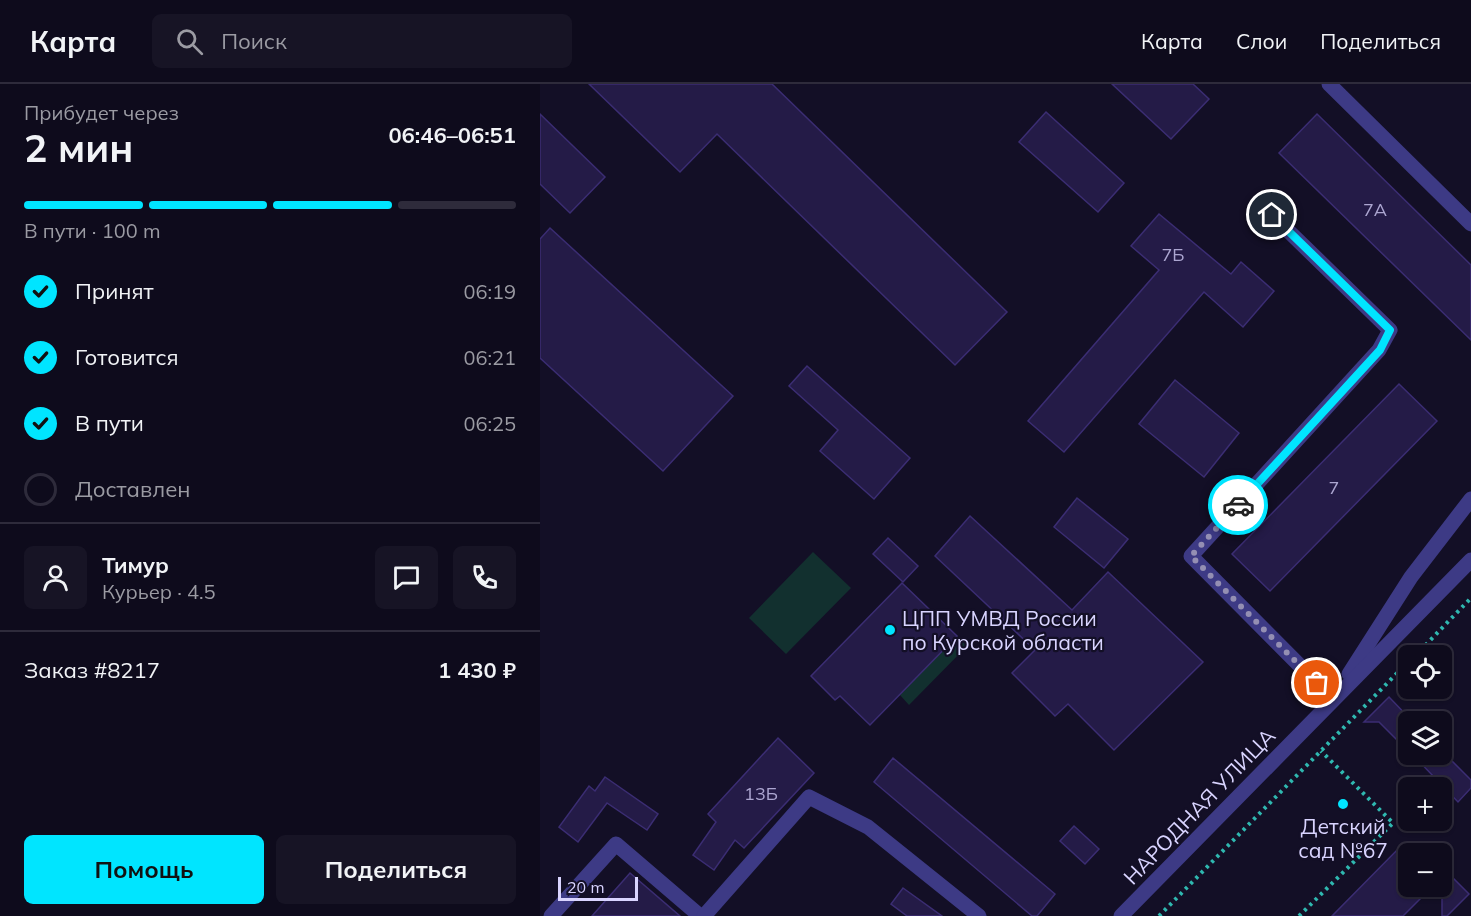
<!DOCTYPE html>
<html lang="ru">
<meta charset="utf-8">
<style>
:root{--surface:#0e0b1c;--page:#171425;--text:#f1f3f6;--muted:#9b9ba3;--line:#2e2b3b;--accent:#00e5ff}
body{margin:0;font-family:Mulish,sans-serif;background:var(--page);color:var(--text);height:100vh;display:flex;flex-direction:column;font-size:22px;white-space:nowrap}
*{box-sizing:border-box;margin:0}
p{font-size:20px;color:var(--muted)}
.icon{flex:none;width:33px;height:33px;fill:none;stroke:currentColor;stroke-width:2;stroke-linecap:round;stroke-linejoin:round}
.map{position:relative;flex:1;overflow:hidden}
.drawer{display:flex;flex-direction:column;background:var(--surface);width:540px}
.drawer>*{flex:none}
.fabs{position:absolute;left:858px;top:561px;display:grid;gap:12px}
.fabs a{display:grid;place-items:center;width:54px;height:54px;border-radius:9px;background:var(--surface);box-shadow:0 2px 4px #0004,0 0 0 2px var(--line);font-size:30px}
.scale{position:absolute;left:18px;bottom:15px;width:80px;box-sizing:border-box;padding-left:6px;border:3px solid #d9d4ff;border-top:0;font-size:16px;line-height:21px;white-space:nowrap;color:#d9d4ff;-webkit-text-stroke:4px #130f26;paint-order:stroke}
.pin{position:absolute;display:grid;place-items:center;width:51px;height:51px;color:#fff;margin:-26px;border:3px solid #fff;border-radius:50%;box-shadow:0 2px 6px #0007}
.courier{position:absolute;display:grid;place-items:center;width:60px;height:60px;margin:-30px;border:4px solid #00e5ff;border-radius:50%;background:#fff;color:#222;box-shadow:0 2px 8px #0007}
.summary em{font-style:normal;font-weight:700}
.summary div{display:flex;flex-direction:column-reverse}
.summary{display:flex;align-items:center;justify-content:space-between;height:102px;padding:0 24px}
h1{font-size:39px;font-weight:700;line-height:45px}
.bar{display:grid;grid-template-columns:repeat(4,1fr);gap:9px 6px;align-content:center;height:72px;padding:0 24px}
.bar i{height:8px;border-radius:4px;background:var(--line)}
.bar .current{background:var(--accent)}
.bar p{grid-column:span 4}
.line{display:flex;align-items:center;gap:15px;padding:0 24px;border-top:2px solid var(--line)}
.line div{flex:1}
.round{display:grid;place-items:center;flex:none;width:63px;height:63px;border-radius:9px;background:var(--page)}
ol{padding:0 24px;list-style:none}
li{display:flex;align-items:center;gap:18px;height:66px}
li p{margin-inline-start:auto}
li .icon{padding:6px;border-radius:50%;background:var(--accent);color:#111;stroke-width:4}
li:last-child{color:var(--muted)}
li i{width:33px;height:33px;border:3px solid var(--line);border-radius:50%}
.cta{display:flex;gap:12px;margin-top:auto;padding:12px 24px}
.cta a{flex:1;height:69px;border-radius:9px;background:var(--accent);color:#111;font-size:24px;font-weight:700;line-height:69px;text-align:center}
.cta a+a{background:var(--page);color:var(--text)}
header{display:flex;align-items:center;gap:36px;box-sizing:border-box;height:84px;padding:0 30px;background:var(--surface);border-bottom:2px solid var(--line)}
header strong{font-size:28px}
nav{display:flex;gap:33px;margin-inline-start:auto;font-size:21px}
.search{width:420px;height:54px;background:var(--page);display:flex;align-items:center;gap:15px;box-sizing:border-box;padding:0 21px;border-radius:9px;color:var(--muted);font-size:22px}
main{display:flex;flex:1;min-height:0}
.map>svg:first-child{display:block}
</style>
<header>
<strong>Карта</strong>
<div class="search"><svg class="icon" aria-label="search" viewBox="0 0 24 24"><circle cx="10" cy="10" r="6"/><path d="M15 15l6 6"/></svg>Поиск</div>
<nav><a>Карта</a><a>Слои</a><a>Поделиться</a></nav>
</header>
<main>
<section class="drawer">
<div class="summary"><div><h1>2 мин</h1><p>Прибудет через</p></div><em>06:46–06:51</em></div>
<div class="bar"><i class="current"></i><i class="current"></i><i class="current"></i><i></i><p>В пути · 100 m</p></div>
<ol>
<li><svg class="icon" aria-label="check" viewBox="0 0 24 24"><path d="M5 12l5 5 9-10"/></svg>Принят<p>06:19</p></li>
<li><svg class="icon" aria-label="check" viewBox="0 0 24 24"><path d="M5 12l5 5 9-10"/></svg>Готовится<p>06:21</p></li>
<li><svg class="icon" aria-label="check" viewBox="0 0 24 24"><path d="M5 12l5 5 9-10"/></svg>В пути<p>06:25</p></li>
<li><i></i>Доставлен</li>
</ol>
<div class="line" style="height:108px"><a class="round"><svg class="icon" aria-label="person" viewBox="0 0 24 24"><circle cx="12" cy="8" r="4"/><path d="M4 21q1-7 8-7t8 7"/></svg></a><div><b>Тимур</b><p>Курьер · 4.5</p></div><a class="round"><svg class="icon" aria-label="chat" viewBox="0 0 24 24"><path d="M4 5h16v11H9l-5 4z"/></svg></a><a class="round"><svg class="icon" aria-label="phone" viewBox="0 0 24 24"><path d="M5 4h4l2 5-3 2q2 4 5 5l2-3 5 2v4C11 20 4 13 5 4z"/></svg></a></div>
<div class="line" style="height:78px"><div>Заказ #8217</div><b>1 430 ₽</b></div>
<div class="cta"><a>Помощь</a><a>Поделиться</a></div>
</section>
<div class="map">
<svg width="931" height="832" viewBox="0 0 931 832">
<rect width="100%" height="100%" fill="#130f26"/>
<g fill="#12302f">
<polygon points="273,468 311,504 246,570 209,534"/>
<polygon points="417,552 427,562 369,621 360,611"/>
</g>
<g fill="#241b47" stroke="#3b2d73" stroke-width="1.5">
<polygon points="49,0 232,0 467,228 415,281 177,50 140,88"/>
<polygon points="572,0 653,0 669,15 631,55"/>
<polygon points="506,28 584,99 558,128 479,58"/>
<polygon points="0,30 65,93 30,129 0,100"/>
<polygon points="777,30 931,181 931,256 739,69"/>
<polygon points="619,130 691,190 701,178 734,207 703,243 664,208 524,368 488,337 619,186 591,162"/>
<polygon points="10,144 193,312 123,387 0,274 0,155"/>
<polygon points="267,282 370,374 334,415 280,367 298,346 249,302"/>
<polygon points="635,296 699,349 664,393 599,340"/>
<polygon points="859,300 897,337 730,507 692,470"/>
<polygon points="537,414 588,455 564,484 514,443"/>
<polygon points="430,432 532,526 568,488 663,578 574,666 528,620 515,632 472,589 495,566 395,472"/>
<polygon points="348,454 378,482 363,498 333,470"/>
<polygon points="362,499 417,552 330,641 300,612 295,616 271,592"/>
<polygon points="849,613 873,638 868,638 868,667 839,638 824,638"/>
<polygon points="238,654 274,689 204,764 195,756 174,786 153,771 176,738 168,730"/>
<polygon points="902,667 931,696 931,704 918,718 872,670 902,670"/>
<polygon points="353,674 515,810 497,832 492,832 334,698"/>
<polygon points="65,693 118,730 107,746 67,719 38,758 19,743 49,702 55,707"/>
<polygon points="534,742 559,765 545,780 520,757"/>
<polygon points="862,761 870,770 868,770 868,802 893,802 863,832 792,832"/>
<polygon points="902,783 929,810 907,832 902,832"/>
<polygon points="90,789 140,832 52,832"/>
<polygon points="363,804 402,832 367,832 351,820"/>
</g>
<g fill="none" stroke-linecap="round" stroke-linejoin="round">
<g stroke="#2fb8b0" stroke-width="4" stroke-dasharray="3 4.5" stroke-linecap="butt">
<polyline points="875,572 931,514"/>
<polyline points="619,832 868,578"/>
<polyline points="759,832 853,739 781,667"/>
</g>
<g stroke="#3d3a85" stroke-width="15">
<polyline points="789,0 931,140"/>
<polyline points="732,131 850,246 839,266 651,472 793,615"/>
<polyline points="809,590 871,493 931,415"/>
<polyline points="11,832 76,760 160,832"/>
<polyline points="164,832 269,713 328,743 439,832"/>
<polyline points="581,832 931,476"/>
</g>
</g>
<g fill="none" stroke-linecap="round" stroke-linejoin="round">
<polyline stroke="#948fb3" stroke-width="6" stroke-dasharray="0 10.8" points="698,421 651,472 777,599"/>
<polyline stroke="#00e5ff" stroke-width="8" points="698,421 840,266 850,246 732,131"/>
</g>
<g fill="#00e5ff" stroke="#130f26" stroke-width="2">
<circle cx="350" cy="546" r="6"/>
<circle cx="803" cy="720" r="6"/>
</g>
<g text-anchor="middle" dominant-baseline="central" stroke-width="4.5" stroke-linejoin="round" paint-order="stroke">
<g font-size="18" fill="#aca6d1">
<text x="835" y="125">7А</text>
<text x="633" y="170">7Б</text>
<text x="794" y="403">7</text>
<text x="221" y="709">13Б</text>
</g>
<g font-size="21" fill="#d9d4ff" stroke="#130f26" text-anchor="start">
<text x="362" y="534">ЦПП УМВД России<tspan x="362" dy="24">по Курской области</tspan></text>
<text x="803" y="742" text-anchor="middle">Детский<tspan x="803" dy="24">сад №67</tspan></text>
</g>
<g font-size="21" fill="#d9d4ff" stroke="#130f26">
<text transform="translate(659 722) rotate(-46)">НАРОДНАЯ УЛИЦА</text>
</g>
</g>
</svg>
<div class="fabs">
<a><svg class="icon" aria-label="locate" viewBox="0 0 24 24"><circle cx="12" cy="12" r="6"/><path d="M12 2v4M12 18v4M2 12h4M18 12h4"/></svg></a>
<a><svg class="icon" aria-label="layers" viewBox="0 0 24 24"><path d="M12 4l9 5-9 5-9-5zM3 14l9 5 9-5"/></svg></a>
<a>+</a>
<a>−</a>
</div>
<div class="scale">20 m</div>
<div class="pin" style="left:777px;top:599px;background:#ea580c"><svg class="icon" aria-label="bag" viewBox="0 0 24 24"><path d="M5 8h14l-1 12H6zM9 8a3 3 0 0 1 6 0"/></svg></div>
<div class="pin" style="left:732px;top:131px;background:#1f2937"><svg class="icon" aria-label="home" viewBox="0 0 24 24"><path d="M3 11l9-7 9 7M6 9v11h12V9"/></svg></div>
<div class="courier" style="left:698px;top:421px"><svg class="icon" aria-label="car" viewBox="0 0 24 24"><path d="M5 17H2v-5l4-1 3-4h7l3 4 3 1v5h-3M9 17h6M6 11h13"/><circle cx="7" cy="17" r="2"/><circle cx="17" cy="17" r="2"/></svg></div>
</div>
</main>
